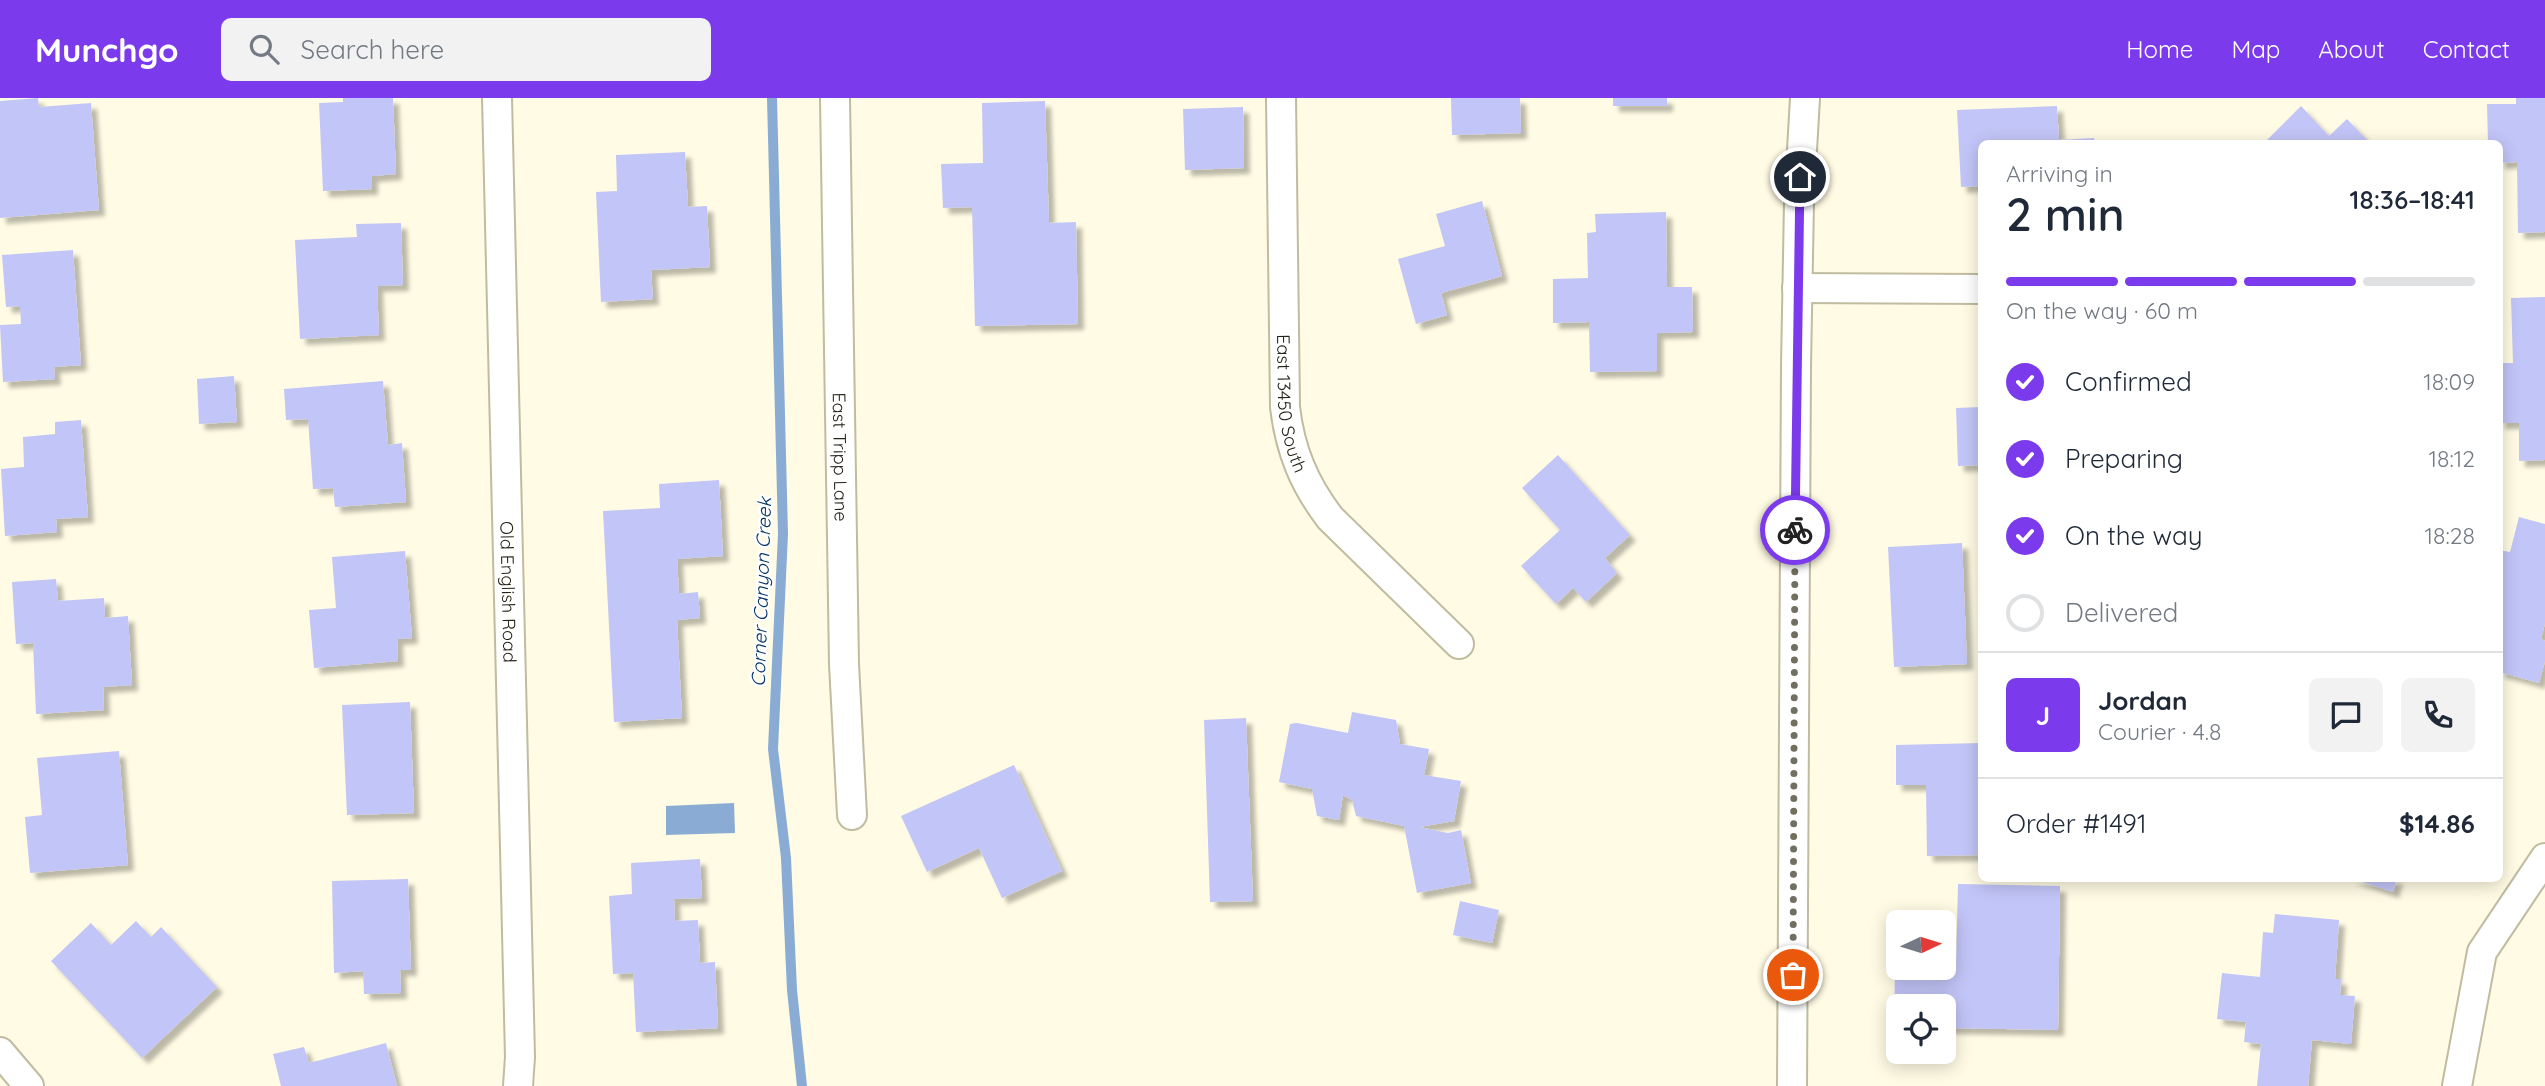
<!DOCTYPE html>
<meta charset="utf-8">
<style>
:root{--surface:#fff;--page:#f2f2f3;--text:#1f2937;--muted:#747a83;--line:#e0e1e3;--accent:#7c3aed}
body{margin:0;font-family:Quicksand,sans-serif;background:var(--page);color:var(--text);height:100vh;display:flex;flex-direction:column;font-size:26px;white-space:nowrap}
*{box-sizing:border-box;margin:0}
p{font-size:23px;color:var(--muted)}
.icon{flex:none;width:38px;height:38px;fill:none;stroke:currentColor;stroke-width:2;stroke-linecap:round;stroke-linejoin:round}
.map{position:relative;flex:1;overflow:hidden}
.details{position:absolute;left:1978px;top:42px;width:525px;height:742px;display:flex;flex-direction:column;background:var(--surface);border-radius:10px;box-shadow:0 4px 18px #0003}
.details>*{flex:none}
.needle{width:46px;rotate:86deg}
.tools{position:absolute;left:1886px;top:812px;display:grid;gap:14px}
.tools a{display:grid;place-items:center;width:70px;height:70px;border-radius:10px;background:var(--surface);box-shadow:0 4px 18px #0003;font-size:35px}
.pin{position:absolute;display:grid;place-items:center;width:60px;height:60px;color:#fff;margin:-30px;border:4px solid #fff;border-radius:50%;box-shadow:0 2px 7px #0007}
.courier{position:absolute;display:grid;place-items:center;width:70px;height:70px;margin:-35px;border:5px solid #7c3aed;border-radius:50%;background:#fff;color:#222;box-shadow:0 2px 9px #0007}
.headline em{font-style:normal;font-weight:600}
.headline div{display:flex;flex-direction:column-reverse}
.headline{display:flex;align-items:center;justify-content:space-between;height:119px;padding:0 28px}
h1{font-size:46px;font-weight:600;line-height:52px}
.bar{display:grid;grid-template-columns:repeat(4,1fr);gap:10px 7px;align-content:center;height:84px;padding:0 28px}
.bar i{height:9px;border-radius:5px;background:var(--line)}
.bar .on{background:var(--accent)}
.bar p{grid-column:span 4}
.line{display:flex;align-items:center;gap:18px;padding:0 28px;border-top:2px solid var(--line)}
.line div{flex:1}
.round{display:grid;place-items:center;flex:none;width:74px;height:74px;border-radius:10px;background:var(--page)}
ol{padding:0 28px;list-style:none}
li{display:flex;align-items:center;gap:21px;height:77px}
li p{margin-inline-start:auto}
li .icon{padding:7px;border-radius:50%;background:var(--accent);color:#fff;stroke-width:4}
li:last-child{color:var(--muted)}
li i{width:38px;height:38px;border:4px solid var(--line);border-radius:50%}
header{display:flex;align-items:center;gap:42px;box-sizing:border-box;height:98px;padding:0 35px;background:var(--accent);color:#fff}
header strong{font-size:33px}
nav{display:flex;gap:38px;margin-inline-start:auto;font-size:24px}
.search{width:490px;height:63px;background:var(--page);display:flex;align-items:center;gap:18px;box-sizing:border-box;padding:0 24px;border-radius:10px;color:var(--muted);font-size:26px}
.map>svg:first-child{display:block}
</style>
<header>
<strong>Munchgo</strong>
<div class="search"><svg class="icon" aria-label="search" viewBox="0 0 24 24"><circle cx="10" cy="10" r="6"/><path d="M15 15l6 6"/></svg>Search here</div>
<nav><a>Home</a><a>Map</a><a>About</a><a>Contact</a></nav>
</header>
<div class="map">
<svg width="2545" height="988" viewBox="0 0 2545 988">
<defs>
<filter id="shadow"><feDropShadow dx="6" dy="6" stdDeviation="2" flood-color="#0004"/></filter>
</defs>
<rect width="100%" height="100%" fill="#fffbe4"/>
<polygon fill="#8aacd4" points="734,705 735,735 666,737 666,708"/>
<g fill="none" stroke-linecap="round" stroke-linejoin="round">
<polyline stroke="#8aacd4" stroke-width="10" points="772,0 783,436 773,651 786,760 792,892 802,988"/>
</g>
<g fill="#c2c5f7" filter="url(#shadow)">
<polygon points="38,0 39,9 91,5 99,112 0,120 0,3"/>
<polygon points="343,0 393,0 396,76 372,78 372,91 323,93 319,5 343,4"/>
<polygon points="1451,0 1520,0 1521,35 1452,37"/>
<rect x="1613" y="0" width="54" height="8"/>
<polygon points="2516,0 2545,0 2545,134 2518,135 2517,64 2499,65 2499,46 2488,46 2487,6 2516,6"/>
<polygon points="1045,3 1049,125 1076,124 1078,226 975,228 972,109 943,110 941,66 983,65 982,5"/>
<polygon points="2057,8 2059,42 2094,40 2095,46 1981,46 1981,88 1961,89 1957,12"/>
<polygon points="2301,8 2329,38 2347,21 2369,44 2263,46"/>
<polygon points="1243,9 1244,70 1185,72 1183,11"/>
<polygon points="685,54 688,109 707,108 710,169 651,172 653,201 601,204 596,94 617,93 616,57"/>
<polygon points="1482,103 1502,178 1441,195 1447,217 1416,226 1398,161 1445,148 1436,116"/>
<polygon points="1666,114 1667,189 1692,189 1693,234 1657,235 1657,273 1590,274 1589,224 1553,225 1553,181 1588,180 1587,135 1596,134 1595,116"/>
<polygon points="401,125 403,187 377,188 379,237 300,241 295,142 357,139 356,126"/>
<polygon points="73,152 81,267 54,269 55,281 3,284 0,227 21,226 20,208 6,209 2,157"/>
<polygon points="2545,199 2545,362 2519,363 2519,325 2499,325 2499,265 2513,265 2511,200"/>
<polygon points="234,278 237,324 199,326 197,281"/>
<polygon points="383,283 388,347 402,345 406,404 335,409 333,390 313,391 308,321 286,322 284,291"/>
<polygon points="1981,309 1981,367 1958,368 1956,310"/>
<polygon points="81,322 88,419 56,421 57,434 5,438 1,371 24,369 23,339 55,336 55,324"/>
<polygon points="1558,357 1630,437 1605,460 1617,475 1586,504 1573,490 1556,506 1521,468 1560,432 1522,390"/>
<polygon points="719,382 723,458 677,461 679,496 698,494 700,520 677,522 682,620 614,624 603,413 660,410 659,386"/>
<polygon points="2519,419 2545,426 2545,525 2541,541 2545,543 2545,563 2539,585 2499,574 2499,452 2510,454"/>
<polygon points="1962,445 1967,566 1894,569 1888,449"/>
<polygon points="405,453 412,540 397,541 398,563 314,570 309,512 336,510 332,459"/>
<polygon points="56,481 58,503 104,500 105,520 128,518 132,587 103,589 104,612 36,616 33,545 16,546 12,484"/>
<polygon points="410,604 414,715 347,717 342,607"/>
<polygon points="1352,614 1396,622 1400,646 1429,651 1424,677 1461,683 1454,723 1419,729 1448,735 1461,732 1471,785 1417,795 1404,728 1356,718 1352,702 1343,697 1339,722 1317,718 1312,691 1279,684 1290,626 1297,625 1348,635"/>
<polygon points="1246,620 1253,803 1210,804 1204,622"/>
<polygon points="1981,645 1981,757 1927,758 1926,687 1896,687 1896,647"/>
<polygon points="119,653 128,767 30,775 25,719 42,717 37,660"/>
<polygon points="1014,667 1062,773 1002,800 979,750 927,774 901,718"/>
<polygon points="700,761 702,800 674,801 675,823 698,822 700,865 715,864 718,930 636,934 633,875 613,876 609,798 632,796 631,765"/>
<polygon points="2350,780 2397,780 2393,794"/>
<polygon points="408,781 411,872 400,872 401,895 364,896 363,873 334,875 332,783"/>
<polygon points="1958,786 2060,788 2058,932 1944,930 1944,908 1899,908 1899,929 1894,929 1895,870 1956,870"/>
<polygon points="1460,803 1499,812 1492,845 1453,837"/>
<polygon points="2275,816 2339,822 2335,881 2341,881 2340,897 2355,898 2351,946 2312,942 2308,988 2257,988 2261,946 2244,944 2246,924 2217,921 2222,875 2260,879 2263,834 2273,835"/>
<polygon points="136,823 151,839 161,829 217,889 142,960 51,863 91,825 111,847"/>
<polygon points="386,945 397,988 281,988 273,956 304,949 309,965"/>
</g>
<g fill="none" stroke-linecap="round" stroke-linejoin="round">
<defs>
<g id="street">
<path id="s1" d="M497 0 520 959 518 988"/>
<path id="s2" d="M835 0 844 566 852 717"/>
<path id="s3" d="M1281 0 1285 309C1290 352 1304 386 1330 420L1459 546"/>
<polyline points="1797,190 1981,191"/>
<polyline points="0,954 29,988"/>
<polyline points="1792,988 1796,269 1799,104 1805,0"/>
<polyline points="2457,988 2482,854 2545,760"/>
</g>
</defs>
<use href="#street" stroke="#c0bca0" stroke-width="32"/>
<use href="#street" stroke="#fff" stroke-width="28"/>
</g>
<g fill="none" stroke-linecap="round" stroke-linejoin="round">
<polyline stroke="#716f5f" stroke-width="7" stroke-dasharray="0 12.6" points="1793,877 1795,432"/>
<polyline stroke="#7c3aed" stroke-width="9" points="1795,432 1800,79"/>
</g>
<g text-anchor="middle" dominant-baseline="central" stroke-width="5" stroke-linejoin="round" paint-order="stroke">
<g font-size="18" fill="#252318" stroke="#fff">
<text stroke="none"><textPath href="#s3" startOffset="306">East 13450 South</textPath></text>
<text stroke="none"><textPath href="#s2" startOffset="359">East Tripp Lane</textPath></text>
<text stroke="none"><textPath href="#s1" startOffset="494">Old English Road</textPath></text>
</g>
<g font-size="19" font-style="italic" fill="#003262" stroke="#fff">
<text transform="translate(761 494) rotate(-88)">Corner Canyon Creek</text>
</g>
</g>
</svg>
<div class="tools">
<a><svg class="needle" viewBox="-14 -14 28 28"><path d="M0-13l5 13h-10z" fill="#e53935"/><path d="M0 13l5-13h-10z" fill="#747a83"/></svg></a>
<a><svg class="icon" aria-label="locate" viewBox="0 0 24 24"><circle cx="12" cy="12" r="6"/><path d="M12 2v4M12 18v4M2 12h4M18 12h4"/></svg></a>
</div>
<div class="pin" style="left:1793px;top:877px;background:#ea580c"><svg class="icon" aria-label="bag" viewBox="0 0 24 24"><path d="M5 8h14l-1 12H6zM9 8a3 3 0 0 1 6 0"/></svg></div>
<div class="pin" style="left:1800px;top:79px;background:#1f2937"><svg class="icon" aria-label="home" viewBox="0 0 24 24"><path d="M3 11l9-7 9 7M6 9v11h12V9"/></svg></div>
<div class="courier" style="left:1795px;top:432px"><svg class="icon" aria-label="bike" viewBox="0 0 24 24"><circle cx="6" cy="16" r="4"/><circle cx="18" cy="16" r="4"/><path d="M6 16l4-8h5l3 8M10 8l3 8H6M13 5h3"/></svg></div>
<section class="details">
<div class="headline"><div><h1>2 min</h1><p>Arriving in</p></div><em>18:36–18:41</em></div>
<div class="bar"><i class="on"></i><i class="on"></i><i class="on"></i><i></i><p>On the way · 60 m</p></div>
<ol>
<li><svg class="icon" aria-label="check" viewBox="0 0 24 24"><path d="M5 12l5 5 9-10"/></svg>Confirmed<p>18:09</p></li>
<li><svg class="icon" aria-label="check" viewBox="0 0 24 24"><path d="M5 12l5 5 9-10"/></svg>Preparing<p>18:12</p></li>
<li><svg class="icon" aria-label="check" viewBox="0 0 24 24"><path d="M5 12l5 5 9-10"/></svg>On the way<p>18:28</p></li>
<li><i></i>Delivered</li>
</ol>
<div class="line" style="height:126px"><b class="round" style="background:var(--accent);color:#fff">J</b><div><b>Jordan</b><p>Courier · 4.8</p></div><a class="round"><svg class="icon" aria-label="chat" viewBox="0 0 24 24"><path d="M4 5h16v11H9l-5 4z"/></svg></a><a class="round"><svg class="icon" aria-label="phone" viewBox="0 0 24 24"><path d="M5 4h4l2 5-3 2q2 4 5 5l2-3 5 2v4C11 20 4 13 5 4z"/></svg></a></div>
<div class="line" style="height:91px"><div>Order #1491</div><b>$14.86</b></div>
</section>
</div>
